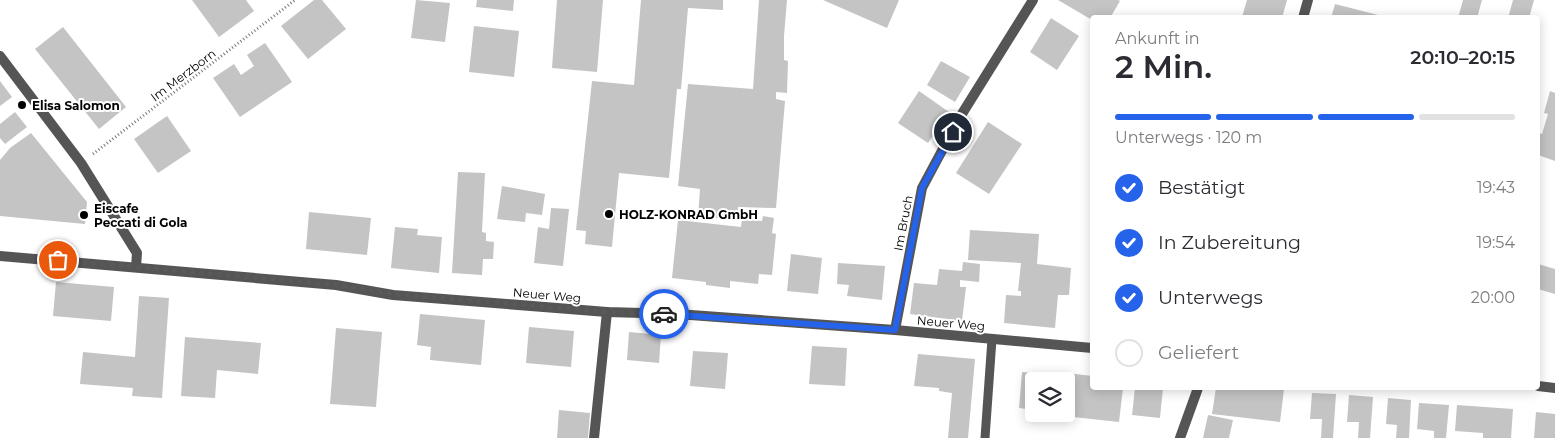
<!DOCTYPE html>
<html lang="de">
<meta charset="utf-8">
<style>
:root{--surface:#fff;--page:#f2f2f3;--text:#2b2b33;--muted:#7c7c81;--line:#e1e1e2;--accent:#2563eb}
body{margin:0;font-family:Montserrat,sans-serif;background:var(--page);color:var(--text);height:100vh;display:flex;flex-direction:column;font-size:19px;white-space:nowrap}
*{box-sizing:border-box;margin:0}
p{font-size:16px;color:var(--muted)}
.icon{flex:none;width:28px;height:28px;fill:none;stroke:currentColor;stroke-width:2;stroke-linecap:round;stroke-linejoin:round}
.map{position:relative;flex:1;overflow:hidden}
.details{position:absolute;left:1090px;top:15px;width:450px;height:375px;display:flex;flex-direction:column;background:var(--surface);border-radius:5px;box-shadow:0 2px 12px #0003}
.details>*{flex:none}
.buttons{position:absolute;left:1025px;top:372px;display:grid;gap:10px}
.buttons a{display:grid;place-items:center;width:50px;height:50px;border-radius:5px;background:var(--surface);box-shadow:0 2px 12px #0003;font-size:25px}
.pin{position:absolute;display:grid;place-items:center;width:42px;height:42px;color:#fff;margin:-21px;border:2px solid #fff;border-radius:50%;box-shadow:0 1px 5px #0007}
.courier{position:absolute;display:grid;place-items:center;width:50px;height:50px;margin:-25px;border:4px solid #2563eb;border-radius:50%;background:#fff;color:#222;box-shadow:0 1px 6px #0007}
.overview em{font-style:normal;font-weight:600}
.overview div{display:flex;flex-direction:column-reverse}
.overview{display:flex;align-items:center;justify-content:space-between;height:85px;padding:0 25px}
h1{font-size:32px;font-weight:600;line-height:38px}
.bar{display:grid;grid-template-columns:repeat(4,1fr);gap:8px 5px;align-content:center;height:60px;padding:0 25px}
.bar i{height:6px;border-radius:4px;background:var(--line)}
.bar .current{background:var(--accent)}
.bar p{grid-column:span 4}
ol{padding:0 25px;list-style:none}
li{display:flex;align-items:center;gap:15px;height:55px}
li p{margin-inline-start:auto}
li .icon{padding:5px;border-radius:50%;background:var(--accent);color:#fff;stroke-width:4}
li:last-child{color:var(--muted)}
li i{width:28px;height:28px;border:2px solid var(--line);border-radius:50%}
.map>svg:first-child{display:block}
</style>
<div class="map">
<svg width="1555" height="438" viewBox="0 0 1555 438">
<rect width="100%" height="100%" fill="#fff"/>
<g fill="#c4c4c4">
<polygon points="192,0 246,0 254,11 219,37"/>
<polygon points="314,0 322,0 346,29 308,59 281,26"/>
<polygon points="416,0 450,3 445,42 411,38"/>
<polygon points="477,0 514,0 513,11 476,7"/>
<polygon points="557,0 603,0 597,72 552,68"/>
<polygon points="641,0 723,0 723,10 688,8 681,89 677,89 669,178 619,173 612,247 585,244 586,231 576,230 592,81 634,85"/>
<polygon points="759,0 787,0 784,36 784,60 788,61 787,93 776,92 776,99 785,101 776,208 738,207 737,219 698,217 700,189 678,186 688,84 753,89"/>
<polygon points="823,0 899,0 887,28"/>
<polygon points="1058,0 1118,0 1120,1 1110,18 1092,18 1092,20"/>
<polygon points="1247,0 1287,0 1282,18 1244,18 1242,17"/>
<polygon points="1463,0 1482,0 1477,18 1458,18"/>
<polygon points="1513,0 1534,0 1529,18 1508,18"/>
<polygon points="1335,4 1386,17 1386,18 1331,18"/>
<polygon points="1051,18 1079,36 1057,70 1030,52"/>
<polygon points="474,26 519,31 514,77 469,72"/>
<polygon points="63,27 126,107 99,129 35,49"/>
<polygon points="265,43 292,82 240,117 213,78 234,64 241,75 254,66 247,55"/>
<polygon points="941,61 970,77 955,102 927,85"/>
<polygon points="0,81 12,97 0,106"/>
<polygon points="919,91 949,112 928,143 898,123"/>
<polygon points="1550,91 1555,93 1555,161 1538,155 1538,133 1542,134 1548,114 1544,113"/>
<polygon points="15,112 27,127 5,144 0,138 0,124"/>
<polygon points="167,116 191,151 158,173 134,139"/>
<polygon points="988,122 1022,144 989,194 956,173"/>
<polygon points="31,133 87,202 85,224 0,216 0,160 10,148"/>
<polygon points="458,172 485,173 482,232 486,233 486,241 494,242 493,259 483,259 482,275 452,273"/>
<polygon points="502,186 545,194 542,215 526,213 525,222 497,219"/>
<polygon points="551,208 569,209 563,266 534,263 538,227 549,229"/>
<polygon points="309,212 371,218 367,255 306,249"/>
<polygon points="763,216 774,218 772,233 776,234 772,275 759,274 758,284 730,281 730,288 706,285 706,282 672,278 678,220 741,227 742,219 762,221"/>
<polygon points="395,227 418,229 417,235 442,237 439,273 391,268"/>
<polygon points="970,230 1039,234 1037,264 1071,268 1069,295 1058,295 1055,328 1004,323 1006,295 1021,296 1021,291 1018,291 1021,263 968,260"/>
<polygon points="791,254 822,258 818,294 787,291"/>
<polygon points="963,262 980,264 979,282 960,280 960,287 966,287 962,321 910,314 914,283 937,285 939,269 962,271"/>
<polygon points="838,263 885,266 882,300 847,296 849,285 837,284"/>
<polygon points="1538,264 1555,269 1555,294 1538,289"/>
<polygon points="56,282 114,287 111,321 53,316"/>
<polygon points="139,296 169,298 162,398 132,396 133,388 80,384 83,352 135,357"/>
<polygon points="420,314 485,320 481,365 430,360 431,347 417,345"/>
<polygon points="529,327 574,331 571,367 526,363"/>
<polygon points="336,328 382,332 376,407 330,404"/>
<polygon points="629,332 661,335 659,363 627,360"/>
<polygon points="185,337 261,343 258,374 217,370 215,398 181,396"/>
<polygon points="812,346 847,348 845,386 809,384"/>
<polygon points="693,351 728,353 725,389 690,386"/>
<polygon points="918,354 975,359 968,438 948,438 952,393 939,391 939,388 914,386"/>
<polygon points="1022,372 1051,374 1050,381 1034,381 1034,410 1019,408"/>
<polygon points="1059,372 1092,376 1092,388 1123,388 1119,422 1055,415 1055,414 1066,414 1066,381 1059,381"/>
<polygon points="1135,388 1163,388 1160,418 1132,415"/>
<polygon points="1216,388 1268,388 1284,389 1280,422 1212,414"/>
<polygon points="1312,393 1336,394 1333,438 1321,438 1322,419 1310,419"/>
<polygon points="1349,395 1373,397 1370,438 1358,438 1359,422 1347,422"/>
<polygon points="1388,398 1411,400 1409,438 1396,438 1397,425 1386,424"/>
<polygon points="1419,403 1449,405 1446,438 1434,438 1434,431 1417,429"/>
<polygon points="1457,405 1513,409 1511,438 1483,438 1483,433 1455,431"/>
<polygon points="559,410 590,413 588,438 557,438"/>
<polygon points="1536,412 1555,414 1555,438 1534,438"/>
<polygon points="1208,415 1233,420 1229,438 1203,438"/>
</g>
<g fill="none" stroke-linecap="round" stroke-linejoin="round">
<polyline stroke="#777" stroke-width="3" stroke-dasharray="1 2.5" stroke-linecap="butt" points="93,154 295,0"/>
<polyline stroke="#555" stroke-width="9" points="985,438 992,339"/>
<g stroke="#555" stroke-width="10">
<polyline points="1303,18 1308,0"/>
<polyline points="0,56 81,163 137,253 136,267"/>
<polyline points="895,330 922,188 960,117 1033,0"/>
<polyline points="594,438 607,312"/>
<polyline points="1180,438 1198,388"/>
</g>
<g stroke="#555" stroke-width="10">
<polyline points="0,256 336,285 393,295 607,312 677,314 895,330 1092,348"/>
<polyline points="1538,386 1555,388"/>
</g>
</g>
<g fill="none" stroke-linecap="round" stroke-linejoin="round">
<polyline stroke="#595959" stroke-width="5" stroke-dasharray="0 9" points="58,260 336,285 393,294 607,312 664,314"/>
<polyline stroke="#2563eb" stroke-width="6" points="664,314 895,330 922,188 953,132"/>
</g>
<g fill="#000" stroke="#fff" stroke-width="2">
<circle cx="22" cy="105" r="5"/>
<circle cx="609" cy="214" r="5"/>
<circle cx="84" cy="215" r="5"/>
</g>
<g text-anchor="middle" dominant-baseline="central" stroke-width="4" stroke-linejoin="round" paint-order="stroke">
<g font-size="12" fill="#000" stroke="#fff">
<text transform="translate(183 75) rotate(-37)">Im Merzborn</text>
<text transform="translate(903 223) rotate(-79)">Im Bruch</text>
<text transform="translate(547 295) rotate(5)">Neuer Weg</text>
<text transform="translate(951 323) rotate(5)">Neuer Weg</text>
</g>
<g font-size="12" font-weight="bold" fill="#000" stroke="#fff" text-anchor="start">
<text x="32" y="105">Elisa Salomon</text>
<text x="94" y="208">Eiscafe<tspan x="94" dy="14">Peccati di Gola</tspan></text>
<text x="619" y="214">HOLZ-KONRAD GmbH</text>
</g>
</g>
</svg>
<div class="buttons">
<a><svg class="icon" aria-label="layers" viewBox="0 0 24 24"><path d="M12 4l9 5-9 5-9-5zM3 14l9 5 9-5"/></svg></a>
</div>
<div class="pin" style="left:58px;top:260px;background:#ea580c"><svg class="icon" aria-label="bag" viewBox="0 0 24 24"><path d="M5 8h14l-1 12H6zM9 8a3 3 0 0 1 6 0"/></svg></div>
<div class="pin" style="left:953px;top:132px;background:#1f2937"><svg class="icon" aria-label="home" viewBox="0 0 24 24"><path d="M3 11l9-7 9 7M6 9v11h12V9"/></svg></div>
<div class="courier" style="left:664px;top:314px"><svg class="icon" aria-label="car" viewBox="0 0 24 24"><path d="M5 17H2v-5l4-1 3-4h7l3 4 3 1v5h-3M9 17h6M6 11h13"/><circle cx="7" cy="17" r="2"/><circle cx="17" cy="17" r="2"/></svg></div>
<section class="details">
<div class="overview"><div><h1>2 Min.</h1><p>Ankunft in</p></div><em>20:10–20:15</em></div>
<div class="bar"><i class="current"></i><i class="current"></i><i class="current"></i><i></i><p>Unterwegs · 120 m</p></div>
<ol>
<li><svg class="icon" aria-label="check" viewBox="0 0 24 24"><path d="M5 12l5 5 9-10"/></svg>Bestätigt<p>19:43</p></li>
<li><svg class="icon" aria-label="check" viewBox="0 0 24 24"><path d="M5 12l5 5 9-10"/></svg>In Zubereitung<p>19:54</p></li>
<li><svg class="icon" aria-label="check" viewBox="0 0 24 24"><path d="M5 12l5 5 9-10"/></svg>Unterwegs<p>20:00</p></li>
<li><i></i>Geliefert</li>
</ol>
</section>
</div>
